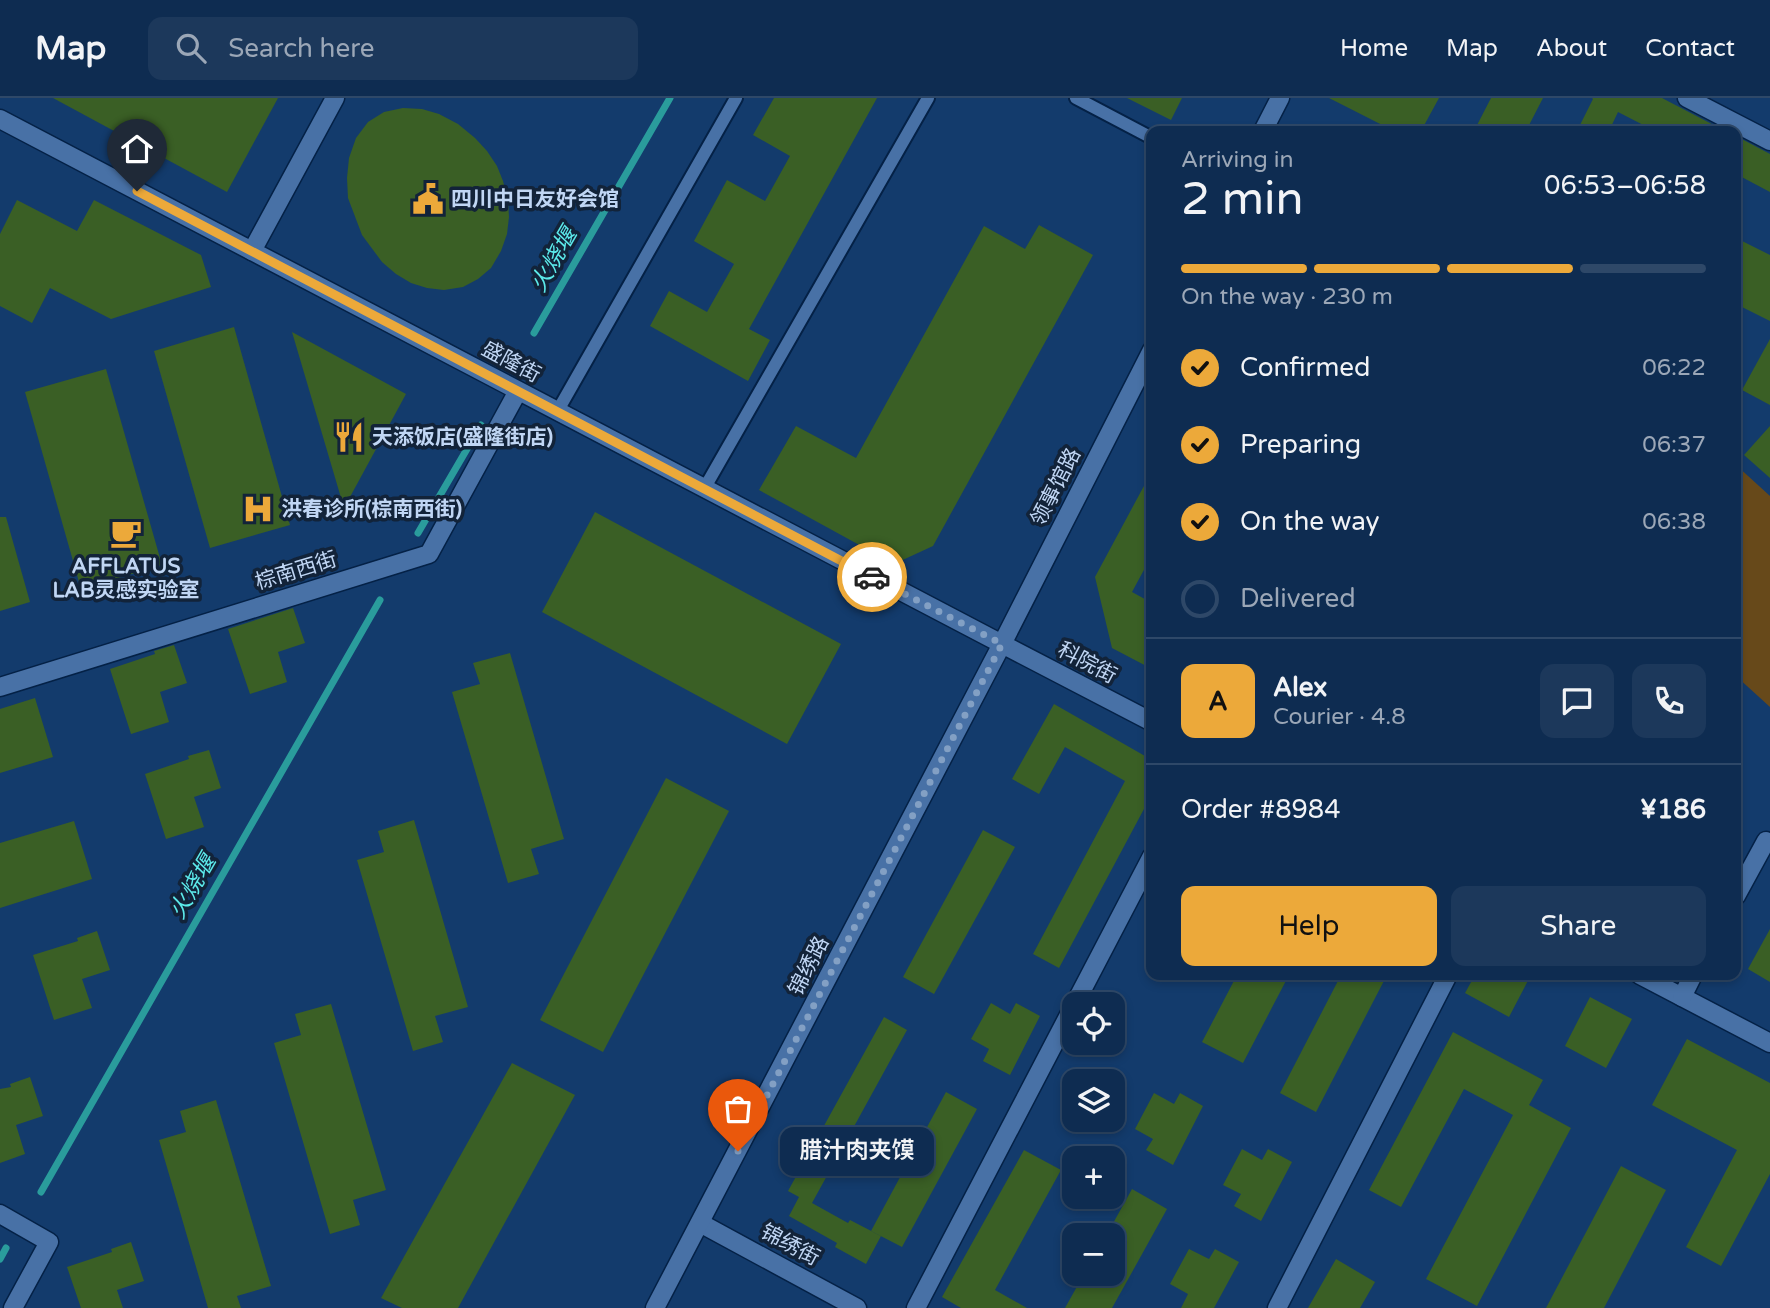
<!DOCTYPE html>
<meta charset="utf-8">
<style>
:root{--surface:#0e2c51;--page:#1c385b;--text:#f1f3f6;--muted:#9ba7b7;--line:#2e4868;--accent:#eca93a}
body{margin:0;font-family:"Varela Round","Noto Sans SC",sans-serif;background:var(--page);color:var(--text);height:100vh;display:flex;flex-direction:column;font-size:26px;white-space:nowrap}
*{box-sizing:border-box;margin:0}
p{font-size:23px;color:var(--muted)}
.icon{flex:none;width:38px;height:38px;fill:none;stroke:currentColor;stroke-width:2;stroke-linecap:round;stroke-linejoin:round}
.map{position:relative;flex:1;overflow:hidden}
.drawer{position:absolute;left:1146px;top:28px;width:595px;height:854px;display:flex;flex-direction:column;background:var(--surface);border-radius:14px;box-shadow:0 4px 10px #0003,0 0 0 2px var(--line)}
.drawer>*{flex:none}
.buttons{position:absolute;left:1062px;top:894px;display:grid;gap:14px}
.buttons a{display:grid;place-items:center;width:63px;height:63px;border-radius:14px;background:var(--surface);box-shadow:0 4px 10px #0003,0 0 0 2px var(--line);font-size:35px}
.pin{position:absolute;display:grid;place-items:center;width:60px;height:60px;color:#fff;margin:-72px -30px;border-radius:50% 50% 50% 0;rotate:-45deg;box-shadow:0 0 7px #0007}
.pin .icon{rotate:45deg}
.courier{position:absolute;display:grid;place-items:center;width:70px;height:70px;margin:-35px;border:5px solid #eca93a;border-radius:50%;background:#fff;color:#222;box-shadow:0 2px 9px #0007}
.bubble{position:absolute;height:49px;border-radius:14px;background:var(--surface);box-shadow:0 4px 10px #0003,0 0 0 2px var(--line);font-size:23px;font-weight:600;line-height:49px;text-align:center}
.headline em{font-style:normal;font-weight:600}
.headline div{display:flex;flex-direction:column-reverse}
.headline{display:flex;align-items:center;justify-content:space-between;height:119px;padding:0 35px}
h1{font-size:46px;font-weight:600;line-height:52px}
.bar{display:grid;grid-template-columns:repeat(4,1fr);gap:10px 7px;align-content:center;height:84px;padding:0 35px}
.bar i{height:9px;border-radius:5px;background:var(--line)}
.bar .on{background:var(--accent)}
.bar p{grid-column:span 4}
.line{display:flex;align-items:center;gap:18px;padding:0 35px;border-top:2px solid var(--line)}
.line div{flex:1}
.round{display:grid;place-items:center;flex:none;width:74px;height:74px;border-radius:14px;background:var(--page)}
ol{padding:0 35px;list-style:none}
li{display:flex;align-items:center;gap:21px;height:77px}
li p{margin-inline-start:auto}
li .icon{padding:7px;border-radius:50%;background:var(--accent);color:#111;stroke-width:4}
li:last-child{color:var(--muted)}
li i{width:38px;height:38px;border:4px solid var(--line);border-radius:50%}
.primary-button{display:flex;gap:14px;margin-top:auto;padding:14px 35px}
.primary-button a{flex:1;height:80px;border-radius:14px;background:var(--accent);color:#111;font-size:28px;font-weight:600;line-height:80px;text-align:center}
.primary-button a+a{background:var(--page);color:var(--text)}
header{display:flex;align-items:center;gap:42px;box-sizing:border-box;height:98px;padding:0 35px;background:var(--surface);border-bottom:2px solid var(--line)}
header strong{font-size:33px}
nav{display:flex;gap:38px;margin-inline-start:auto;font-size:24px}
.search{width:490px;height:63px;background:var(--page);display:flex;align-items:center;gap:18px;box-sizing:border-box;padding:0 24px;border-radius:14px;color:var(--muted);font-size:26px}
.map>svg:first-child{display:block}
</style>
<header>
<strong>Map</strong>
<div class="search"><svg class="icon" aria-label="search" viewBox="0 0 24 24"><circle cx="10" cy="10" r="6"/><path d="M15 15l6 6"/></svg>Search here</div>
<nav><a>Home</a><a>Map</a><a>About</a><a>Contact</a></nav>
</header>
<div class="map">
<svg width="1770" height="1210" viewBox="0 0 1770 1210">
<rect width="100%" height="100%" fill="#133b6c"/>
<polygon fill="#67491a" points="1736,367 1770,398 1770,609 1736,578"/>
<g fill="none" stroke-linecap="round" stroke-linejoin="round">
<g stroke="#2a9c9c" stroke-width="7">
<polyline points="534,235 670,0"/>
<polyline points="418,435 481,327"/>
<polyline points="41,1094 380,502"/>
<polyline points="0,1161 6,1150"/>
</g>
</g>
<g fill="#3a5f25">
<polygon points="53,0 278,0 227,94"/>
<polygon points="774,0 877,0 749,231 770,242 748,283 650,228 669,193 707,214 734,166 694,143 727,82 765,103 790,58 753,37"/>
<polygon points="1127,0 1182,0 1171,22"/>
<polygon points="1329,0 1439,0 1421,33 1394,33"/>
<polygon points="1491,0 1543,0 1526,33 1474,33"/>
<polygon points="1592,0 1662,0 1725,33 1655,33 1618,14 1609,33 1577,33 1593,1"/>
<polygon points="403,10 422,11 439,16 458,26 475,40 487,53 497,68 503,83 508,102 509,119 507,136 501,153 491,170 478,181 463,189 444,192 427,190 411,185 396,176 382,164 362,137 348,100 347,80 349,60 356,40 368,24 384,14"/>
<polygon points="1736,38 1770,56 1770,94 1736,76"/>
<polygon points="17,102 77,133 94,102 201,157 211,189 111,221 50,190 32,225 0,208 0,136"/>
<polygon points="1039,127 1093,157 933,448 894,466 759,392 796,328 856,360 984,128 1025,151"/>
<polygon points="1736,140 1770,157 1770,223 1736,206"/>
<polygon points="234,229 290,427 210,450 154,253"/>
<polygon points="292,234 406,296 344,410"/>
<polygon points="1770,241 1770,307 1742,292"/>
<polygon points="106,271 162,467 81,491 25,294"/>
<polygon points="1770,328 1770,380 1744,357"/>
<polygon points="1152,373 1152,457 1132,494 1152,505 1152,571 1112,550 1095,479"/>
<polygon points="595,414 841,546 787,646 542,514"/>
<polygon points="0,419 6,419 30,504 0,513"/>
<polygon points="293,510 305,545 278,554 287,584 250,596 228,531"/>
<polygon points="174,547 187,585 160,594 169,624 131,636 110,571 155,556 154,553"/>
<polygon points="510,555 564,741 531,751 539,776 508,785 452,594 480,586 473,565"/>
<polygon points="35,600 53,659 0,675 0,611"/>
<polygon points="1054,606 1152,662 1152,696 1059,870 1033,856 1125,683 1065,649 1039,696 1012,681"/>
<polygon points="209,652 221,690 194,699 204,729 166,741 145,676 189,661 188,658"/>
<polygon points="666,680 729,713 603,954 540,922"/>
<polygon points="414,722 468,909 435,918 443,944 413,953 357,762 384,754 378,733"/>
<polygon points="74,723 92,781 0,810 0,745"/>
<polygon points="983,732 1015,749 934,896 903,879"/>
<polygon points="1770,831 1770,884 1748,871"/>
<polygon points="97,833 110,872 82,881 92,910 54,922 33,857 78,843 77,840"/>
<polygon points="1237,877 1289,877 1243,965 1202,944"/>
<polygon points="1341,877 1387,877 1316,1014 1280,995"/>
<polygon points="1475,877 1531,877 1509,919 1465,895"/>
<polygon points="1590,899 1632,921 1606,970 1565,948"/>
<polygon points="991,905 1010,916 1016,905 1040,918 1010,977 983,963 989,951 971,941"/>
<polygon points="331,906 386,1092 353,1102 360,1127 330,1136 274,945 301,937 295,916"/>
<polygon points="884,919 907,932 812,1105 848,1125 850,1122 881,1138 866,1166 835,1149 837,1145 789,1118 799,1099 788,1093"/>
<polygon points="1453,934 1543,982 1529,1007 1571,1030 1477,1208 1426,1181 1513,1017 1464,991 1401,1109 1369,1092"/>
<polygon points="1687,941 1770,985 1770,1076 1721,1168 1686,1149 1737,1052 1652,1007"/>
<polygon points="512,965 575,997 458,1210 402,1210 381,1200"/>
<polygon points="30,979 43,1018 16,1027 25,1056 0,1065 0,991 11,989 10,986"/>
<polygon points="946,994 977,1011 902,1149 871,1133"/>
<polygon points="1154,995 1174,1006 1180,995 1203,1008 1173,1067 1146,1052 1153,1041 1135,1031"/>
<polygon points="216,1002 271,1188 237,1198 241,1210 208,1210 159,1042 186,1034 180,1013"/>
<polygon points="1242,1051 1262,1062 1268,1051 1292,1064 1261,1123 1234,1108 1241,1096 1223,1087"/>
<polygon points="1024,1052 1061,1072 995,1192 1027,1210 961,1210 942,1199"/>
<polygon points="1621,1068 1666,1092 1604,1210 1546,1210"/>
<polygon points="1132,1091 1167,1111 1131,1176 1112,1210 1065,1210 1084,1176 1113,1176 1113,1138 1106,1138"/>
<polygon points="131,1144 144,1183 117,1192 123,1210 81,1210 67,1169 112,1154 111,1151"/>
<polygon points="1189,1151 1209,1161 1215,1151 1239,1164 1214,1210 1181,1210 1188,1196 1170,1186"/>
<polygon points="1336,1161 1375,1184 1360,1210 1308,1210"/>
</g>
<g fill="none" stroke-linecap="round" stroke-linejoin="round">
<defs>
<g id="lane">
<polyline points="1076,0 1152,40"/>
<polyline points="557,314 736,0"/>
<polyline points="704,391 928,0"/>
</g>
<g id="street">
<polyline points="1687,0 1770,43"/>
<polyline points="252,153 335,0"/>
<polyline points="1002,546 1152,624"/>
<polyline points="0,589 429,456 518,293"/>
<polyline points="1736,798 1766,743"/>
<polyline points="1640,877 1770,945"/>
<polyline points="1682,899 1693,877"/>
<polyline points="0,1116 49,1144 13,1210"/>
<polyline points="700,1125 857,1210"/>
<polyline points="916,1210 1152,758"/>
<polyline points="1277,1210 1448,877"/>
</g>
<g id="secondary">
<polyline points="0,21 1002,546"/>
<polyline points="1263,33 1280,0"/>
<polyline points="655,1210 1002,546 1152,252"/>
</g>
</defs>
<use href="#lane" stroke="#042146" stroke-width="16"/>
<use href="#street" stroke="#042146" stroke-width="21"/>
<use href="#secondary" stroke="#042146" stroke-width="21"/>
<use href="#lane" stroke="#4871a6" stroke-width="12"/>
<use href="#street" stroke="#4871a6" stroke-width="18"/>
<use href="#secondary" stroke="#4871a6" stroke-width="18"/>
</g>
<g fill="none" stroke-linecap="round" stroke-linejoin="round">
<polyline stroke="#83a0c4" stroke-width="7" stroke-dasharray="0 12.6" points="738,1053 1002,546 872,479"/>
<polyline stroke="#eca93a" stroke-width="9" points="137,93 872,479"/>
</g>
<defs>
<symbol id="civic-bare" viewBox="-9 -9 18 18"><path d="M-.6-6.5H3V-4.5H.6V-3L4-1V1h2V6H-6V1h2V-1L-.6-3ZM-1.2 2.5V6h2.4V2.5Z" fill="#eca93a" stroke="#122339" stroke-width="2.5" paint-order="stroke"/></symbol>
<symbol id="restaurant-bare" viewBox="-9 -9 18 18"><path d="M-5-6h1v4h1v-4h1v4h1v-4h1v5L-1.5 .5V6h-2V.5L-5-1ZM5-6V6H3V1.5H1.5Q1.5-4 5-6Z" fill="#eca93a" stroke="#122339" stroke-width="2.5" paint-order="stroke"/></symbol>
<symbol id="hospital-bare" viewBox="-9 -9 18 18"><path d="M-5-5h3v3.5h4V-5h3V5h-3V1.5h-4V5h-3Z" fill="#eca93a" stroke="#122339" stroke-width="2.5" paint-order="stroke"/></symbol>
<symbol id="cafe-bare" viewBox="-9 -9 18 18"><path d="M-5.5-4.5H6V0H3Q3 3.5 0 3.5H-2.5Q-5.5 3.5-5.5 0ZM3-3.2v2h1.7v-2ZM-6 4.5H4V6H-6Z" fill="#eca93a" stroke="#122339" stroke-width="2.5" paint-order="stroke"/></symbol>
</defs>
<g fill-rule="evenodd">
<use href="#civic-bare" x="406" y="79" width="44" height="44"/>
<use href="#restaurant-bare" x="327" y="317" width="44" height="44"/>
<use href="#hospital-bare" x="236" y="389" width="44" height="44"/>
<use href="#cafe-bare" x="104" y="413" width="44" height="44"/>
</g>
<g text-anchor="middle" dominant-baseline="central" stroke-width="7" stroke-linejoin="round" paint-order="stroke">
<g font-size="21" font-weight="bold" fill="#c0d6f4" stroke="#122339" text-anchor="start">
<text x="451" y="101">四川中日友好会馆</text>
<text x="372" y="339">天添饭店(盛隆街店)</text>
<text x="281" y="411">洪春诊所(棕南西街)</text>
<text x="126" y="468" text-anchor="middle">AFFLATUS<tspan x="126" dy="24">LAB灵感实验室</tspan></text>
</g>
<g font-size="21" fill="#c0d6f4" stroke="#122339">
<text transform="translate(511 264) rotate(28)">盛隆街</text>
<text transform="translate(1056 389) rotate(-63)">领事馆路</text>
<text transform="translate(296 473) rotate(-17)">棕南西街</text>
<text transform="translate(1087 565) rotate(28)">科院街</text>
<text transform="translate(809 868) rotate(-63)">锦绣路</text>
<text transform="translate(790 1147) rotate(28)">锦绣街</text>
</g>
<g font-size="23" font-style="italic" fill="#5ceaeb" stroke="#122339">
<text transform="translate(554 162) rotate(-60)">火烧堰</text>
<text transform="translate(193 789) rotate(-60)">火烧堰</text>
</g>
</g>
</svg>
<div class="buttons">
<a><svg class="icon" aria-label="locate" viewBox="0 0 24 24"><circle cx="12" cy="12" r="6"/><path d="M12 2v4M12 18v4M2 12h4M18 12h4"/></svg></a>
<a><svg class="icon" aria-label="layers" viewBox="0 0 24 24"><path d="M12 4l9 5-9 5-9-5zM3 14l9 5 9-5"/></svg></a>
<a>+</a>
<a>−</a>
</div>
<div class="pin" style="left:738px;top:1053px;background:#ea580c"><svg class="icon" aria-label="bag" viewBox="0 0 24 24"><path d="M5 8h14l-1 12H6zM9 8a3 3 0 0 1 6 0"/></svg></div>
<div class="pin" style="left:137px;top:93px;background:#1f2937"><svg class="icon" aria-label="home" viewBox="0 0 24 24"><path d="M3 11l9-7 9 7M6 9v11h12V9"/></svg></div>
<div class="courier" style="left:872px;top:479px"><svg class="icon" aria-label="car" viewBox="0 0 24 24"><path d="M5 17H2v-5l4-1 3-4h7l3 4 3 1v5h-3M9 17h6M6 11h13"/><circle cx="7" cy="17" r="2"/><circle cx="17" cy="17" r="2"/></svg></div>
<div class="bubble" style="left:780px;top:1029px;width:154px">腊汁肉夹馍</div>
<section class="drawer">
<div class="headline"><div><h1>2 min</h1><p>Arriving in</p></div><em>06:53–06:58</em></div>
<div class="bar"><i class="on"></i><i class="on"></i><i class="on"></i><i></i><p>On the way · 230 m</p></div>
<ol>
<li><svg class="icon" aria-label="check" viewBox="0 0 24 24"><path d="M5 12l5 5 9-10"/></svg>Confirmed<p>06:22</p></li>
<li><svg class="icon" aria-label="check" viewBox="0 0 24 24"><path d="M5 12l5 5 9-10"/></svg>Preparing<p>06:37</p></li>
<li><svg class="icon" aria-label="check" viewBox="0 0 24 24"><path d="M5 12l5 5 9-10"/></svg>On the way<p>06:38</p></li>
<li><i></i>Delivered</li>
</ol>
<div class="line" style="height:126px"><b class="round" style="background:var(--accent);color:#111">A</b><div><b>Alex</b><p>Courier · 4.8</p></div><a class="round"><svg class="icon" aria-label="chat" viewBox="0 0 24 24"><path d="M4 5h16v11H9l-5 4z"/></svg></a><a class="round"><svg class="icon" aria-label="phone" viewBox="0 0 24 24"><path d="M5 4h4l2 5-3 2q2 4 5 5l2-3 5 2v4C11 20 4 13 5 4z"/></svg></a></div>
<div class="line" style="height:91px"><div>Order #8984</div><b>¥186</b></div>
<div class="primary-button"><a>Help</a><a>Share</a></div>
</section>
</div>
